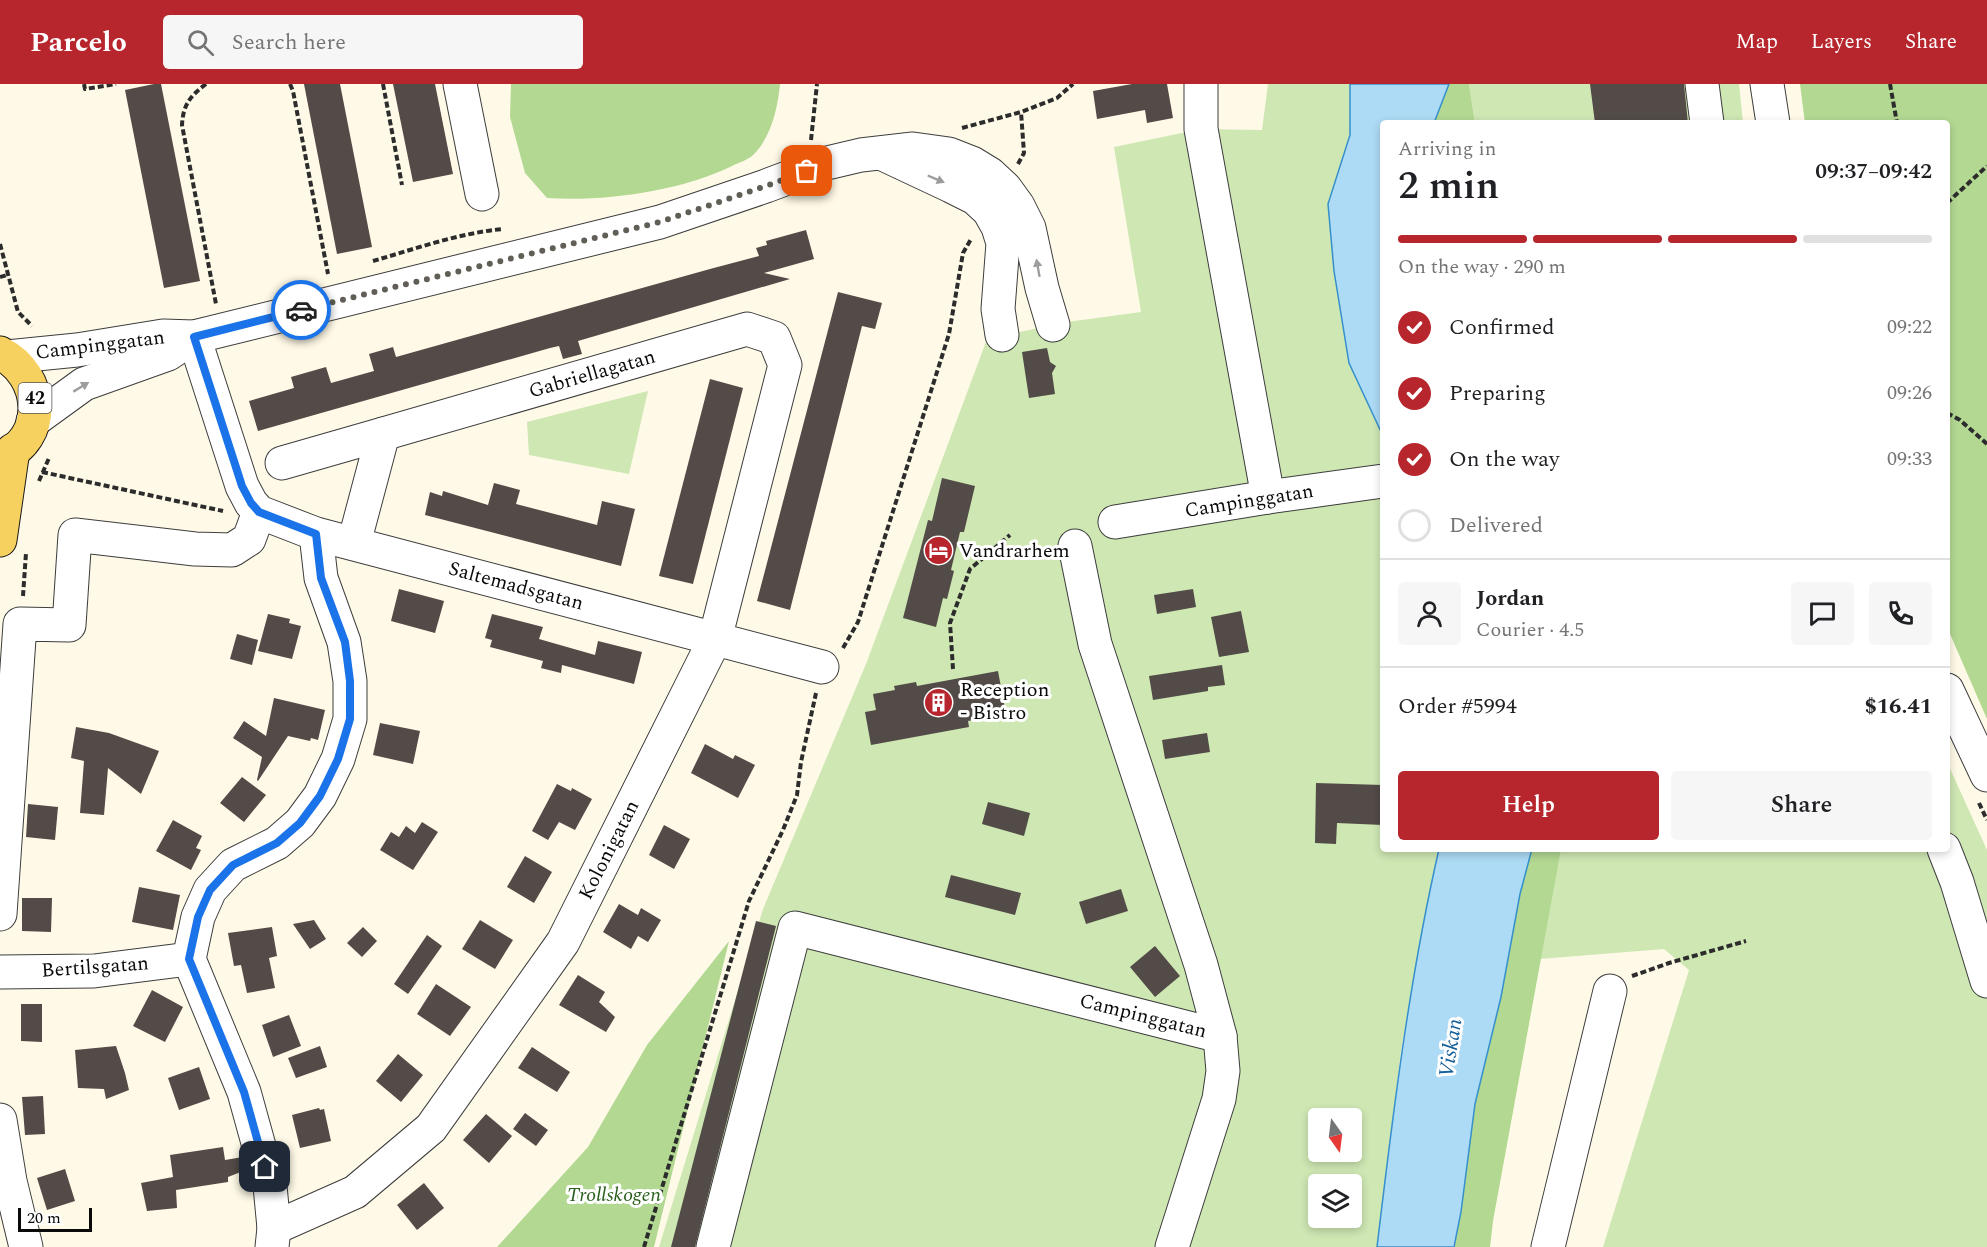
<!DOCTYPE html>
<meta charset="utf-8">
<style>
:root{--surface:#fff;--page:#f6f6f6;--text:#202124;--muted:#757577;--line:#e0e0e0;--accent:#b7252d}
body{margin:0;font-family:Spectral,serif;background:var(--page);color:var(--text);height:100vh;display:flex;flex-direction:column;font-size:22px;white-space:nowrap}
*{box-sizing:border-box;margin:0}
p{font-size:20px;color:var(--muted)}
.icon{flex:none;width:33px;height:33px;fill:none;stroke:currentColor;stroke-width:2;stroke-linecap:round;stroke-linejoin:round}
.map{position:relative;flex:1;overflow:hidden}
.side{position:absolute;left:1380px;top:36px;width:570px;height:732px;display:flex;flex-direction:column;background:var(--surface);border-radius:6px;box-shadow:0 3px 9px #0003}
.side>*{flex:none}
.needle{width:39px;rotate:166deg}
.fabs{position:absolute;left:1308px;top:1024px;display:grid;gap:12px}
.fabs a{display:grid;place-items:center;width:54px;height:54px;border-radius:6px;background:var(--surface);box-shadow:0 3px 9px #0003;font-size:30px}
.scale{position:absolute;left:18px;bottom:15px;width:74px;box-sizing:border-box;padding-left:6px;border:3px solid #0a0a0a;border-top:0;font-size:16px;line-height:21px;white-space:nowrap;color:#0a0a0a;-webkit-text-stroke:4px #fff;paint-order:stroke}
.pin{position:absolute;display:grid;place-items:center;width:51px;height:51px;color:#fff;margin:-26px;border-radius:12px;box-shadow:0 3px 9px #0006}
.courier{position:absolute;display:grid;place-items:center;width:60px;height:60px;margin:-30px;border:4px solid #1a73e8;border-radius:50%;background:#fff;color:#222;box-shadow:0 2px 8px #0007}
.summary em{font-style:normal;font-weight:600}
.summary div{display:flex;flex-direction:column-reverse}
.summary{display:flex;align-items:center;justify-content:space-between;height:102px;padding:0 18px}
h1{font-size:39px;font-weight:600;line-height:45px}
.bar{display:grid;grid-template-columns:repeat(4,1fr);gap:9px 6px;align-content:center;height:72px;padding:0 18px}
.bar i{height:8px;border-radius:4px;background:var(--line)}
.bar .on{background:var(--accent)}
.bar p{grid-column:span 4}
.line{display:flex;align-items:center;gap:15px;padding:0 18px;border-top:2px solid var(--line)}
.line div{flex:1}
.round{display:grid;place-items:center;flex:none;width:63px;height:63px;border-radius:6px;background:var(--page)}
ol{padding:0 18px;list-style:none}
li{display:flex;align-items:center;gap:18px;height:66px}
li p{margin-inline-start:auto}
li .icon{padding:6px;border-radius:50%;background:var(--accent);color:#fff;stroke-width:4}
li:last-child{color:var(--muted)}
li i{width:33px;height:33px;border:3px solid var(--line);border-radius:50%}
.button{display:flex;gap:12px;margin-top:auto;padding:12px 18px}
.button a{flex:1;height:69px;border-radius:6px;background:var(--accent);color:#fff;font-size:24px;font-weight:600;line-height:69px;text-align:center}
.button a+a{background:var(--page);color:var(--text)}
header{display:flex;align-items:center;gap:36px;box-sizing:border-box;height:84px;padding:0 30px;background:var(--accent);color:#fff}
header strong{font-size:28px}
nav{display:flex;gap:33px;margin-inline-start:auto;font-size:21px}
.search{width:420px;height:54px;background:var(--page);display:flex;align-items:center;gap:15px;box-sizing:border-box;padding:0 21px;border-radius:6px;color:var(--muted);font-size:22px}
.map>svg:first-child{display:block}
</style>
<header>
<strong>Parcelo</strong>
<div class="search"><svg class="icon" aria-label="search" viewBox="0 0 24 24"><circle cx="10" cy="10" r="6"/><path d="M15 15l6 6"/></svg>Search here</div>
<nav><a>Map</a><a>Layers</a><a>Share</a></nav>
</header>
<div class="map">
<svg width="1987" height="1163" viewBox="0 0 1987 1163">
<rect width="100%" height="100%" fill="#fffae7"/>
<g fill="#cee7b3" fill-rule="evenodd">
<path d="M1268 0H1350V51L1328 119 1383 107V765H1947V678L1987 766V1163H1603L1689 886 1664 865 1415 885 1401 967 1377 1163H659L763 825 866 580 987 255 1067 238 1141 228 1114 63 1201 45 1262 46ZM1318 1035H1352V1068H1318ZM1318 1101H1352V1134H1318Z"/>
<polygon points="1469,0 1739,0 1743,39 1475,39"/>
<polygon points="648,307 629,390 529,371 527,338"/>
</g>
<g fill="#b2d892">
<path d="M511 0H780C778 23 771 55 752 72 747 76 738 79 732 82 682 107 603 118 547 114L525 89 510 33Z"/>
<polygon points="1449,0 1469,0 1475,39 1434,39"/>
<polygon points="1800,0 1987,0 1987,635 1947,543 1947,39 1805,39"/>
<polygon points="1532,765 1561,765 1493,1137 1490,1163 1454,1163 1461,1128 1475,1020 1501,913 1520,810"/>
<polygon points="729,857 654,1163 497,1163 588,1063 647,961"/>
</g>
<g fill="#addaf5" stroke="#3590cb" stroke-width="1.5">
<polygon points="1350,0 1449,0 1434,39 1383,39 1383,352 1349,279 1334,187 1328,120 1350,51"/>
<path d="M1439 765H1532L1520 810 1501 913 1475 1020 1461 1128 1454 1163H1377C1393 1029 1409 896 1439 765Z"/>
</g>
<g fill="#524b47">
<polygon points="154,0 161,0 200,197 164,204 125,6"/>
<polygon points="304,0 340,0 372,163 337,170"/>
<polygon points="393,0 435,0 453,90 413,98"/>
<polygon points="1132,0 1167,0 1173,34 1147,39 1145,26 1097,35 1093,7"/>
<polygon points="1590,0 1684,0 1688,39 1595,39"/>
<polygon points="806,146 814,175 764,189 790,195 578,257 582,270 563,275 559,262 550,264 258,347 249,317 294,304 291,293 326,283 331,299 374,287 369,270 393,263 396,273 710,185 759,172 756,164 767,161 766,157"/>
<polygon points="838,208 882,219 875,245 862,242 790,526 757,517"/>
<polygon points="1047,264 1050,278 1056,282 1052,289 1055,310 1029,314 1022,268"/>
<polygon points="710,295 743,304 693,500 659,492"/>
<polygon points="942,394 975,402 964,448 960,448 951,486 954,487 947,515 943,514 936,543 903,534 928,436 932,437"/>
<polygon points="494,399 520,406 516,420 597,441 602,417 635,425 621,482 425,431 430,408 442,412 443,407 488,421"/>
<polygon points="399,505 444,517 435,549 391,537"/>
<polygon points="1193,505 1196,523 1157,530 1154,511"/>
<polygon points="1241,527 1249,568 1219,573 1211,533"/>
<polygon points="268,530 290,535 289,539 301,542 292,575 258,567"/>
<polygon points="492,530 543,543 539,555 595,571 598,557 642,568 634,600 562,581 561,589 541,584 543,577 490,563 492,556 485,554"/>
<polygon points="237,550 258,556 252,581 230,575"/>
<polygon points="1222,581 1225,601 1208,603 1208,607 1153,616 1149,592"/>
<polygon points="998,587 1006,630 968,637 969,643 871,661 865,628 876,626 873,610 895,606 894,602 916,598 917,602"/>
<polygon points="274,614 325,626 318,656 311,654 310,657 288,652 258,697 257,696 262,673 233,654 244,637 266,652"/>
<polygon points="380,639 420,647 413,680 373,671"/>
<polygon points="76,643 109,649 159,667 141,710 108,684 104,731 80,729 84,677 71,674"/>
<polygon points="1207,649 1210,668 1165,675 1162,656"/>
<polygon points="705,660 733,675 735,671 755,681 738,714 691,689"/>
<polygon points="242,693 266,711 244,738 220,719"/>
<polygon points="1316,699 1383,701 1383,741 1337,739 1336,760 1315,759"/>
<polygon points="557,700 571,707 572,704 592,715 575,746 559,738 548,756 532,747"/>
<polygon points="988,718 1030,729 1024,752 982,740"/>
<polygon points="28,720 58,723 55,756 26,753"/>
<polygon points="173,736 202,752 196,764 201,766 191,786 156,767"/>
<polygon points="422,738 438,748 413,786 380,766 391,748 399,753 406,742 415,749"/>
<polygon points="664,741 690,755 674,785 649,771"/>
<polygon points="525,772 552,788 534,819 507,803"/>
<polygon points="951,791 1021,809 1015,831 945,813"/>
<polygon points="139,803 180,811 173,846 132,838"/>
<polygon points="1121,805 1128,827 1086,840 1079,818"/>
<polygon points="22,814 52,814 51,848 22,847"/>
<polygon points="619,820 638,831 641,824 661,836 648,858 638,852 631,865 603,848"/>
<polygon points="314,836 326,855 310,865 293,840"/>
<polygon points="480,836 513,856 495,885 462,865"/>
<polygon points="756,837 776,842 695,1163 671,1163"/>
<polygon points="272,843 277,872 269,874 275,904 247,909 241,881 234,882 228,849"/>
<polygon points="363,843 377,857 362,873 347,859"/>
<polygon points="427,851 442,862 408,910 394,900"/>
<polygon points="1155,862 1180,892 1155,913 1130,883"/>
<polygon points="578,891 605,908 599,918 615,933 606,948 559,921"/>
<polygon points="436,900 471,923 450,952 417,930"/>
<polygon points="152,906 183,923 165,958 133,942"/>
<polygon points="21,920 42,920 42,958 21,957"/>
<polygon points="289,931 301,962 273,973 262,941"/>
<polygon points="116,962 125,989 129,1006 106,1015 104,1005 78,1004 75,966"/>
<polygon points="320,962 327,983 296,994 288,974"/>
<polygon points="532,963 570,988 557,1008 518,984"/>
<polygon points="398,970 423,991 401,1018 376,997"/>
<polygon points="199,983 210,1015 179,1026 168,994"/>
<polygon points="43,1012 45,1050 25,1051 22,1013"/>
<polygon points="319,1024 320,1026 324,1025 331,1057 300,1064 292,1031"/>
<polygon points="525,1029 548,1046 536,1062 513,1045"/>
<polygon points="486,1030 512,1052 489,1079 463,1056"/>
<polygon points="223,1063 225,1076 243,1073 246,1086 228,1093 228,1098 176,1106 177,1124 147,1127 141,1099 173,1093 170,1071"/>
<polygon points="65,1085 75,1117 47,1126 37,1094"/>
<polygon points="424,1099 444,1124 417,1146 397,1121"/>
</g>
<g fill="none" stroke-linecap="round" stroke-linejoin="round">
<defs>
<g id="minor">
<polyline points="460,0 482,110"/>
<polyline points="1201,0 1201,45 1268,413"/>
<polyline points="1702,0 1707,39"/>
<polyline points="1767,0 1773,39"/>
<polyline points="885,71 951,102 975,114 989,127 998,143 1003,159 998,225 1002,251"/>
<polyline points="194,253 242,402 251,419 259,428 316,450 822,583"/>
<polyline points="7,273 77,266 163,252 194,253 660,138 766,102 827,79 861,71 913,65 949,70 972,79 990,90 1005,104 1018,122 1029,144 1042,204 1053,241"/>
<polyline points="33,337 84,300 168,270 183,260"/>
<polyline points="282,379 383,350"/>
<polyline points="1115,438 1268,413 1383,397"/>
<polyline points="1947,606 1987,691"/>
<polyline points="1944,765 1957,798 1987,897"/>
<polyline points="0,830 20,540 69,541 75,451 195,465 232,466 249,455 259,428"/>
<polyline points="0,888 94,887 189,875"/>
<polyline points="0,1036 10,1097 26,1163"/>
<polyline points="274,1144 355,1108 431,1044 563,858 715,555 785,281 774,254 747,245 383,350 354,459"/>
<polyline points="272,1163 274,1144 270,1102 244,1008 189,875 198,833 210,806 233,781 277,759 300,739 320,712 338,675 350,635 350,597 344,558 321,494 316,450"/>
<polyline points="713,1163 795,844 1220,952 1201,881 1095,560 1075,462"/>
<polyline points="1172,1163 1219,1015 1223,987 1220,952"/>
<polyline points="1548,1163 1610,907"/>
</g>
<g id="major">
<path d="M0 269C44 291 49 355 0 374"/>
<polyline points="0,456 13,366"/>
</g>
</defs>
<use href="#minor" stroke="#3d3d3d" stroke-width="35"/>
<use href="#major" stroke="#1b1b1b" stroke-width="35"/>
<g stroke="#2c2c2c" stroke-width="4" stroke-dasharray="6 3" stroke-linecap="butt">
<polyline points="84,0 85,5 116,0"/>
<path d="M206 0C190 12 183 21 182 41L216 220"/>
<polyline points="290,0 293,7 328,190"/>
<polyline points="383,0 402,101"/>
<polyline points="1890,0 1897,39"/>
<polyline points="962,44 1021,28 1057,14 1073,0"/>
<polyline points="811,56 817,0"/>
<polyline points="1018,80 1024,69 1021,28"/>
<polyline points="1947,119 1987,82"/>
<polyline points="0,160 18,228 32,242"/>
<path d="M373 177C415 165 459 149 503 145"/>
<polyline points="0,193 7,191"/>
<polyline points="1947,329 1960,336 1987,360"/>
<polyline points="42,388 223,427"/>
<polyline points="39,397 49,374"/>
<polyline points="23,512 26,469"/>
<polyline points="843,564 858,538 949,250 963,169 971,155"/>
<polyline points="953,585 950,539 970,485 1010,451"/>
<polyline points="1979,719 1987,736"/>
<polyline points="1632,892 1669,879 1746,857"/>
<polyline points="644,1163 749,817 783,746 797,711 801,678 816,609"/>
</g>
<use href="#minor" stroke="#fff" stroke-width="33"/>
<use href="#major" stroke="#f7d15f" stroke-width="33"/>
</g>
<defs><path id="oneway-solid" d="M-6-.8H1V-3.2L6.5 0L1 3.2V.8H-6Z" transform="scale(1.5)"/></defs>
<g fill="#9d9d9d">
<use href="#oneway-solid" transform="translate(936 95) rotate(23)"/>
<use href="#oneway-solid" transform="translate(1038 184) rotate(-100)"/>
<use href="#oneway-solid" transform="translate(81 303) rotate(-31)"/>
</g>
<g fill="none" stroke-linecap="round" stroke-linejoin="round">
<polyline stroke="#605e57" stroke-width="6" stroke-dasharray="0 10.8" points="301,226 660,138 766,102 807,87"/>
<polyline stroke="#1a73e8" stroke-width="8" points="265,1083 244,1008 189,875 198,833 210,806 233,781 277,759 300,739 320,712 338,675 350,635 350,597 345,558 321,494 316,450 259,428 251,419 242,402 194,253 301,226"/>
</g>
<defs>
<symbol id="hotel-disc" viewBox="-11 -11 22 22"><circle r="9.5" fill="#b7252d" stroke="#fff"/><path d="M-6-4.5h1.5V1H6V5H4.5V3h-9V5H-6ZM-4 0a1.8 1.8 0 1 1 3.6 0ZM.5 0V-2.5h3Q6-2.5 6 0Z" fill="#fff"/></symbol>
<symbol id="building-disc" viewBox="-11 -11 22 22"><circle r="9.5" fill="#b7252d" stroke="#fff"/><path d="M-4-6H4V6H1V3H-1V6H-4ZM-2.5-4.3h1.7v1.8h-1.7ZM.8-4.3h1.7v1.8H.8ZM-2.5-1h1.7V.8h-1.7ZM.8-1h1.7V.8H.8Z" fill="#fff"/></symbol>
</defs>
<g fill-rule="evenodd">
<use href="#hotel-disc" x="922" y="450" width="33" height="33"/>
<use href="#building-disc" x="922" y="602" width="33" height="33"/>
</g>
<g text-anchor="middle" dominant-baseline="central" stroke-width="6" stroke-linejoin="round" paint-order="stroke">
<rect fill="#fff" stroke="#545454" stroke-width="1.5" x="18.5" y="299" width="33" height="30" rx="4.5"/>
<g font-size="18" font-weight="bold" fill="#0a0a0a">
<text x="35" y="314">42</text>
</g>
<g font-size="20" fill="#0a0a0a" stroke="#fff">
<text transform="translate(100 261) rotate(-7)">Campinggatan</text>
<text transform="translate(592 290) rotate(-16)">Gabriellagatan</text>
<text transform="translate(1249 417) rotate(-9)">Campinggatan</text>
<text transform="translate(516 502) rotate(15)">Saltemadsgatan</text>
<text transform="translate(609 766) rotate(-63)">Kolonigatan</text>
<text transform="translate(95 883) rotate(-4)">Bertilsgatan</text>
<text transform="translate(1143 932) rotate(14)">Campinggatan</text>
</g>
<g font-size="20" fill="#0a0a0a" stroke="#fff" text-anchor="start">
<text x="959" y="467">Vandrarhem</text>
<text x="960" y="606">Reception<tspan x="960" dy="23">- Bistro</tspan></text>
</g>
<g font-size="20" font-style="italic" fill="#2b601c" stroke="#fff">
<text x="614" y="1111">Trollskogen</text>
</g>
<g font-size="21" font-style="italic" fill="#166099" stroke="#fff">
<text transform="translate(1451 964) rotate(-81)">Viskan</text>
</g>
</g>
</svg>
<div class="fabs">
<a><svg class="needle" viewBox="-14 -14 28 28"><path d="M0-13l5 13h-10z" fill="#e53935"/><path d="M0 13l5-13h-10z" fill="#757577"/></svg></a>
<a><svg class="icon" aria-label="layers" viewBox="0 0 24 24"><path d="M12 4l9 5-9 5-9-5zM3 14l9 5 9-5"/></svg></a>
</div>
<div class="scale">20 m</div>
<div class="pin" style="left:807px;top:87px;background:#ea580c"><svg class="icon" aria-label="bag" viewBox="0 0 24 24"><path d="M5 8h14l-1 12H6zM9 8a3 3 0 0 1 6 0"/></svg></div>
<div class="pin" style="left:265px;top:1083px;background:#1f2937"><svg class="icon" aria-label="home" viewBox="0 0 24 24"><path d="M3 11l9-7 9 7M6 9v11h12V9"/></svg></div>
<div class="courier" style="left:301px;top:226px"><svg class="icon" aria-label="car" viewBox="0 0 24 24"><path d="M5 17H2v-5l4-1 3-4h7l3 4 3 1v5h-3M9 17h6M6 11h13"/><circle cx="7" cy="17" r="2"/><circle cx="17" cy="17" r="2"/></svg></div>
<section class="side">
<div class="summary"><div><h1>2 min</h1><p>Arriving in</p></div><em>09:37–09:42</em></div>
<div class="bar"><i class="on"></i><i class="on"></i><i class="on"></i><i></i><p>On the way · 290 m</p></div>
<ol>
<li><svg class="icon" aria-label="check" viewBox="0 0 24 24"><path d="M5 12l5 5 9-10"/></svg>Confirmed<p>09:22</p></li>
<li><svg class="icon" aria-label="check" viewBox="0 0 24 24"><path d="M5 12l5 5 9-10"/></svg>Preparing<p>09:26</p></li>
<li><svg class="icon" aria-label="check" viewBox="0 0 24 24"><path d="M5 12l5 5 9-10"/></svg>On the way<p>09:33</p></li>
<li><i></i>Delivered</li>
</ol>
<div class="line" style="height:108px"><a class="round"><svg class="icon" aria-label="person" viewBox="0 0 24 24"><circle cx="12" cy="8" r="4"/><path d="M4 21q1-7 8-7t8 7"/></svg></a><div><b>Jordan</b><p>Courier · 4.5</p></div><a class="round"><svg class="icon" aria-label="chat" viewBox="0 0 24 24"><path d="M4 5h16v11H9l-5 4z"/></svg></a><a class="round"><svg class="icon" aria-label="phone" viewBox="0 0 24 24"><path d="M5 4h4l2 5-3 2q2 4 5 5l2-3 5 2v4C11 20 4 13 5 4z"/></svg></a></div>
<div class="line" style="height:78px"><div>Order #5994</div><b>$16.41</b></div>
<div class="button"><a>Help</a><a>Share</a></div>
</section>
</div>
